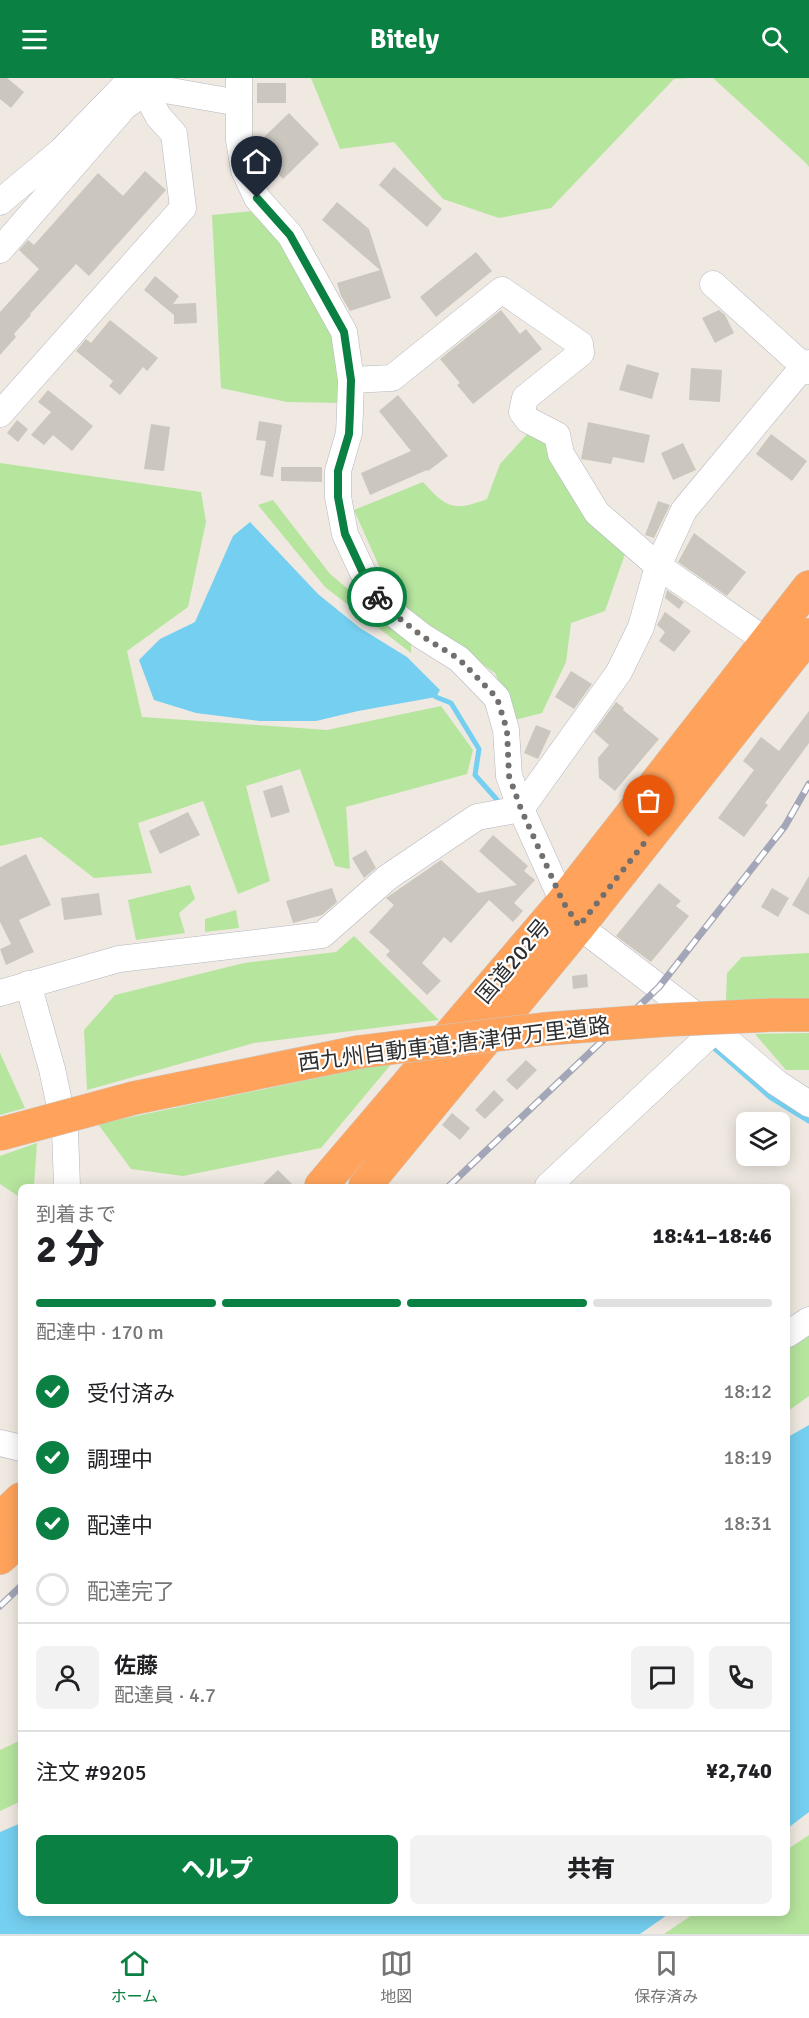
<!DOCTYPE html>
<html lang="ja">
<meta charset="utf-8">
<style>
:root{--surface:#fff;--page:#f2f2f2;--text:#202124;--muted:#757577;--line:#e0e0e0;--accent:#0b8043}
body{margin:0;font-family:Signika,"Noto Sans JP",sans-serif;background:var(--page);color:var(--text);height:100vh;display:flex;flex-direction:column;font-size:22px;white-space:nowrap}
*{box-sizing:border-box;margin:0}
p{font-size:20px;color:var(--muted)}
.icon{flex:none;width:33px;height:33px;fill:none;stroke:currentColor;stroke-width:2;stroke-linecap:round;stroke-linejoin:round}
.map{position:relative;flex:1;overflow:hidden}
.drawer{position:absolute;left:18px;top:1106px;width:772px;height:732px;display:flex;flex-direction:column;background:var(--surface);border-radius:9px;box-shadow:0 3px 15px #0003}
.drawer>*{flex:none}
.buttons{position:absolute;left:736px;top:1034px;display:grid;gap:12px}
.buttons a{display:grid;place-items:center;width:54px;height:54px;border-radius:9px;background:var(--surface);box-shadow:0 3px 15px #0003;font-size:30px}
.pin{position:absolute;display:grid;place-items:center;width:51px;height:51px;color:#fff;margin:-62px -26px;border-radius:50% 50% 50% 0;rotate:-45deg;box-shadow:0 0 6px #0007}
.pin .icon{rotate:45deg}
.courier{position:absolute;display:grid;place-items:center;width:60px;height:60px;margin:-30px;border:4px solid #0b8043;border-radius:50%;background:#fff;color:#222;box-shadow:0 2px 8px #0007}
.head em{font-style:normal;font-weight:800}
.head div{display:flex;flex-direction:column-reverse}
.head{display:flex;align-items:center;justify-content:space-between;height:102px;padding:0 18px}
h1{font-size:39px;font-weight:800;line-height:45px}
.bar{display:grid;grid-template-columns:repeat(4,1fr);gap:9px 6px;align-content:center;height:72px;padding:0 18px}
.bar i{height:8px;border-radius:4px;background:var(--line)}
.bar .active{background:var(--accent)}
.bar p{grid-column:span 4}
.line{display:flex;align-items:center;gap:15px;padding:0 18px;border-top:2px solid var(--line)}
.line div{flex:1}
.round{display:grid;place-items:center;flex:none;width:63px;height:63px;border-radius:9px;background:var(--page)}
ol{padding:0 18px;list-style:none}
li{display:flex;align-items:center;gap:18px;height:66px}
li p{margin-inline-start:auto}
li .icon{padding:6px;border-radius:50%;background:var(--accent);color:#fff;stroke-width:4}
li:last-child{color:var(--muted)}
li i{width:33px;height:33px;border:3px solid var(--line);border-radius:50%}
.primary-button{display:flex;gap:12px;margin-top:auto;padding:12px 18px}
.primary-button a{flex:1;height:69px;border-radius:9px;background:var(--accent);color:#fff;font-size:24px;font-weight:800;line-height:69px;text-align:center}
.primary-button a+a{background:var(--page);color:var(--text)}
header{display:flex;justify-content:space-between;align-items:center;height:78px;padding:0 18px;background:var(--accent);color:#fff;font-size:27px;font-weight:800}
.dock{display:flex;justify-content:space-around;align-items:center;height:84px;border-top:2px solid var(--line);background:var(--surface);font-size:16px;color:var(--muted)}
.dock a{display:grid;justify-items:center;gap:3px}
.dock .active{color:var(--accent)}
.map>svg:first-child{display:block}
</style>
<header><svg class="icon" aria-label="menu" viewBox="0 0 24 24"><path d="M4 6h16M4 12h16M4 18h16"/></svg>Bitely<svg class="icon" aria-label="search" viewBox="0 0 24 24"><circle cx="10" cy="10" r="6"/><path d="M15 15l6 6"/></svg></header>
<div class="map">
<svg width="809" height="1856" viewBox="0 0 809 1856">
<rect width="100%" height="100%" fill="#efe9e1"/>
<g fill="#b6e59e">
<polygon points="311,0 689,0 674,1 551,130 499,140 443,121 394,64 340,71"/>
<polygon points="713,0 809,0 809,89 806,85"/>
<polygon points="253,133 283,167 330,253 342,295 341,325 287,324 221,310 212,137"/>
<path d="M530 353 549 360 625 476 605 533 571 545 566 584 542 635 515 642 495 595 415 539 391 515 354 432 423 404C446 430 454 434 487 421L500 386Z"/>
<polygon points="0,385 201,414 206,444 188,529 127,573 142,639 327,652 441,628 473,672 467,696 346,729 350,791 335,788 300,691 246,708 270,803 238,816 203,723 138,745 152,795 94,800 41,759 0,768"/>
<polygon points="273,422 330,496 411,563 411,575 325,509 258,427"/>
<polygon points="190,807 195,821 179,835 185,855 136,862 128,822"/>
<polygon points="236,832 239,850 205,854 205,841"/>
<polygon points="354,858 439,942 254,965 87,1012 84,952 115,917 244,885 336,874"/>
<polygon points="809,875 809,920 726,923 727,895 742,879"/>
<polygon points="809,955 809,992 786,992 755,956"/>
<polygon points="0,975 25,1030 0,1037"/>
<polygon points="393,984 321,1070 183,1098 131,1091 98,1046"/>
<polygon points="37,1065 34,1108 21,1108 21,1120 0,1106 0,1078"/>
<polygon points="809,1254 809,1318 788,1333 788,1268"/>
<polygon points="21,1662 21,1723 0,1733 0,1672"/>
<polygon points="809,1757 809,1856 664,1856 695,1835 788,1834 788,1771"/>
</g>
<g fill="#75cff0">
<polygon points="250,444 318,516 360,550 407,579 440,612 436,619 358,633 316,643 260,643 196,635 154,622 139,582 160,561 195,544 233,458"/>
<polygon points="809,1347 809,1734 788,1750 788,1359"/>
<polygon points="21,1745 21,1834 670,1835 640,1856 0,1856 0,1754"/>
</g>
<g fill="none" stroke-linecap="round" stroke-linejoin="round">
<g stroke="#75cff0" stroke-width="5">
<polyline points="436,619 451,625 479,671 475,697 499,724"/>
<polyline points="713,969 770,1019 809,1043"/>
</g>
</g>
<g fill="#cbc7bf">
<polygon points="0,0 7,0 24,14 11,30 0,21"/>
<rect x="257" y="5" width="29" height="20"/>
<polygon points="289,35 319,66 283,101 269,86 280,75 264,59"/>
<polygon points="394,89 442,131 427,149 379,107"/>
<polygon points="145,93 166,112 89,198 76,186 30,236 31,237 14,256 16,259 0,277 0,234 39,191 19,172 28,162 34,167 98,95 123,118"/>
<polygon points="337,124 369,151 391,220 350,233 341,218 337,205 380,192 322,142"/>
<polygon points="476,174 492,193 436,239 420,219"/>
<polygon points="155,198 179,218 173,226 196,225 197,245 174,246 174,237 144,212"/>
<polygon points="501,232 520,256 526,251 542,271 473,326 457,307 460,305 440,281"/>
<polygon points="719,232 725,237 734,255 715,265 702,240"/>
<polygon points="110,242 158,280 147,293 143,289 120,317 109,308 113,303 76,273 86,261 91,265"/>
<polygon points="627,286 659,295 652,321 619,312"/>
<polygon points="691,290 722,292 720,324 689,322"/>
<polygon points="48,312 93,348 72,373 53,357 44,367 31,357 51,334 38,324"/>
<polygon points="398,317 448,378 428,393 427,392 370,417 361,395 411,373 379,333"/>
<polygon points="17,342 28,351 18,364 7,355"/>
<polygon points="259,343 282,347 273,399 260,397 266,363 256,362"/>
<polygon points="588,344 650,357 644,385 613,379 611,386 581,381"/>
<polygon points="151,346 170,349 164,393 144,391"/>
<polygon points="771,356 807,383 792,403 756,376"/>
<polygon points="683,365 696,392 673,402 661,375"/>
<polygon points="281,389 322,389 322,404 281,403"/>
<polygon points="658,423 670,427 654,460 645,457"/>
<polygon points="694,455 746,494 727,518 678,484"/>
<polygon points="667,512 684,524 679,531 665,520"/>
<polygon points="665,534 691,553 674,574 659,563 665,554 657,547"/>
<polygon points="571,593 592,606 574,631 555,619"/>
<polygon points="616,624 624,630 623,632 659,661 615,713 599,700 598,680 609,667 594,654"/>
<polygon points="809,633 809,665 765,725 768,727 744,759 718,740 754,692 743,683 761,659 779,673"/>
<polygon points="536,647 551,653 538,681 524,675"/>
<polygon points="282,707 290,734 271,740 263,713"/>
<polygon points="188,734 200,757 160,776 149,753"/>
<polygon points="493,757 528,788 524,793 535,802 514,825 523,833 513,844 489,822 451,865 444,859 422,885 441,903 427,917 386,877 390,873 369,854 394,827 386,820 441,782 478,815 517,807 479,773"/>
<polygon points="366,772 376,790 364,800 352,780"/>
<polygon points="26,776 51,827 19,842 34,874 6,887 0,871 11,866 0,844 0,789"/>
<polygon points="809,798 809,837 792,827"/>
<polygon points="659,805 681,823 676,828 689,838 651,884 616,858"/>
<polygon points="332,810 337,824 322,837 293,845 286,823"/>
<polygon points="772,810 789,820 778,839 761,829"/>
<polygon points="99,815 102,837 64,842 61,820"/>
<polygon points="587,896 588,909 573,911 572,898"/>
<polygon points="526,982 537,992 517,1012 506,1002"/>
<polygon points="494,1012 504,1022 485,1041 475,1032"/>
<polygon points="452,1035 470,1050 460,1062 442,1047"/>
<polygon points="278,1092 294,1108 261,1108"/>
</g>
<g fill="none" stroke-linecap="round" stroke-linejoin="round">
<defs>
<g id="minor">
<polyline points="239,0 239,62 244,92 257,120 290,157 344,254 351,302 350,334 349,355 338,393 338,419 345,456 371,512 390,533 422,558 459,581 497,620 506,652 509,698 521,731 563,824 579,848 715,952 777,1005 809,1026"/>
<polyline points="0,124 61,73 129,3 140,3 158,38 174,56 183,130 0,336"/>
<polyline points="0,172 125,28 146,14 165,12 239,25"/>
<polyline points="713,206 809,293"/>
<polyline points="351,302 392,300 502,212 580,266 581,275 525,320 522,334 528,342 557,357 561,376 597,435 658,488 768,564"/>
<polyline points="28,906 52,991 65,1052 67,1108"/>
<polyline points="0,915 119,881 322,857 388,799 477,739 521,731 619,594 641,549 658,488 684,432 803,289 809,285"/>
<polyline points="548,1108 715,952"/>
<polyline points="788,1256 809,1242"/>
<polyline points="0,1365 21,1370"/>
</g>
<g id="highway">
<polyline points="772,937 809,937"/>
<polyline points="134,1020 359,974"/>
<polyline points="321,1108 563,824 809,509"/>
<polyline points="365,1108 579,848 809,557"/>
<polyline points="0,1441 21,1421"/>
<polyline points="0,1480 21,1461"/>
</g>
</defs>
<use href="#minor" stroke="#b4b7c1" stroke-width="27"/>
<use href="#highway" stroke="#c9c9c9" stroke-width="34"/>
<use href="#minor" stroke="#fff" stroke-width="26"/>
<use href="#highway" stroke="#ffa35c" stroke-width="33"/>
<defs>
<g id="rail">
<polyline points="449,1108 659,909 785,748 809,706"/>
<polyline points="0,1528 21,1508"/>
</g>
</defs>
<use href="#rail" stroke="#a3a6b8" stroke-width="7"/>
<use href="#rail" stroke="#fff" stroke-width="4.5" stroke-dasharray="14" stroke-linecap="butt"/>
<defs>
<g id="highway-bridge">
<polyline points="359,974 544,951 666,942 772,937"/>
<polyline points="0,1056 134,1020"/>
</g>
</defs>
<use href="#highway-bridge" stroke="#c9c9c9" stroke-width="34" stroke-linecap="butt"/>
<use href="#highway-bridge" stroke="#ffa35c" stroke-width="33"/>
</g>
<g fill="none" stroke-linecap="round" stroke-linejoin="round">
<polyline stroke="#726f6d" stroke-width="6" stroke-dasharray="0 10.8" points="377,519 390,533 422,558 459,581 497,620 507,652 509,698 521,731 563,824 579,848 649,759"/>
<polyline stroke="#0b8043" stroke-width="8" points="257,120 290,157 344,254 351,302 350,334 349,356 338,393 338,419 345,456 371,512 377,519"/>
</g>
<g text-anchor="middle" dominant-baseline="central" stroke-width="4.5" stroke-linejoin="round" paint-order="stroke">
<g font-size="22" fill="#2e2e2e" stroke="#fff">
<text transform="translate(513 883) rotate(-50)">国道202号</text>
<text transform="translate(454 966) rotate(-7)">西九州自動車道;唐津伊万里道路</text>
</g>
</g>
</svg>
<div class="buttons">
<a><svg class="icon" aria-label="layers" viewBox="0 0 24 24"><path d="M12 4l9 5-9 5-9-5zM3 14l9 5 9-5"/></svg></a>
</div>
<div class="pin" style="left:649px;top:759px;background:#ea580c"><svg class="icon" aria-label="bag" viewBox="0 0 24 24"><path d="M5 8h14l-1 12H6zM9 8a3 3 0 0 1 6 0"/></svg></div>
<div class="pin" style="left:257px;top:120px;background:#1f2937"><svg class="icon" aria-label="home" viewBox="0 0 24 24"><path d="M3 11l9-7 9 7M6 9v11h12V9"/></svg></div>
<div class="courier" style="left:377px;top:519px"><svg class="icon" aria-label="bike" viewBox="0 0 24 24"><circle cx="6" cy="16" r="4"/><circle cx="18" cy="16" r="4"/><path d="M6 16l4-8h5l3 8M10 8l3 8H6M13 5h3"/></svg></div>
<section class="drawer">
<div class="head"><div><h1>2 分</h1><p>到着まで</p></div><em>18:41–18:46</em></div>
<div class="bar"><i class="active"></i><i class="active"></i><i class="active"></i><i></i><p>配達中 · 170 m</p></div>
<ol>
<li><svg class="icon" aria-label="check" viewBox="0 0 24 24"><path d="M5 12l5 5 9-10"/></svg>受付済み<p>18:12</p></li>
<li><svg class="icon" aria-label="check" viewBox="0 0 24 24"><path d="M5 12l5 5 9-10"/></svg>調理中<p>18:19</p></li>
<li><svg class="icon" aria-label="check" viewBox="0 0 24 24"><path d="M5 12l5 5 9-10"/></svg>配達中<p>18:31</p></li>
<li><i></i>配達完了</li>
</ol>
<div class="line" style="height:108px"><a class="round"><svg class="icon" aria-label="person" viewBox="0 0 24 24"><circle cx="12" cy="8" r="4"/><path d="M4 21q1-7 8-7t8 7"/></svg></a><div><b>佐藤</b><p>配達員 · 4.7</p></div><a class="round"><svg class="icon" aria-label="chat" viewBox="0 0 24 24"><path d="M4 5h16v11H9l-5 4z"/></svg></a><a class="round"><svg class="icon" aria-label="phone" viewBox="0 0 24 24"><path d="M5 4h4l2 5-3 2q2 4 5 5l2-3 5 2v4C11 20 4 13 5 4z"/></svg></a></div>
<div class="line" style="height:78px"><div>注文 #9205</div><b>¥2,740</b></div>
<div class="primary-button"><a>ヘルプ</a><a>共有</a></div>
</section>
</div>
<nav class="dock">
<a class="active"><svg class="icon" aria-label="home" viewBox="0 0 24 24"><path d="M3 11l9-7 9 7M6 9v11h12V9"/></svg>ホーム</a>
<a><svg class="icon" aria-label="map" viewBox="0 0 24 24"><path d="M3 6l6-2 6 2 6-2v14l-6 2-6-2-6 2zM9 4v14M15 6v14"/></svg>地図</a>
<a><svg class="icon" aria-label="saved" viewBox="0 0 24 24"><path d="M7 4h10v16l-5-4-5 4z"/></svg>保存済み</a>
</nav>
